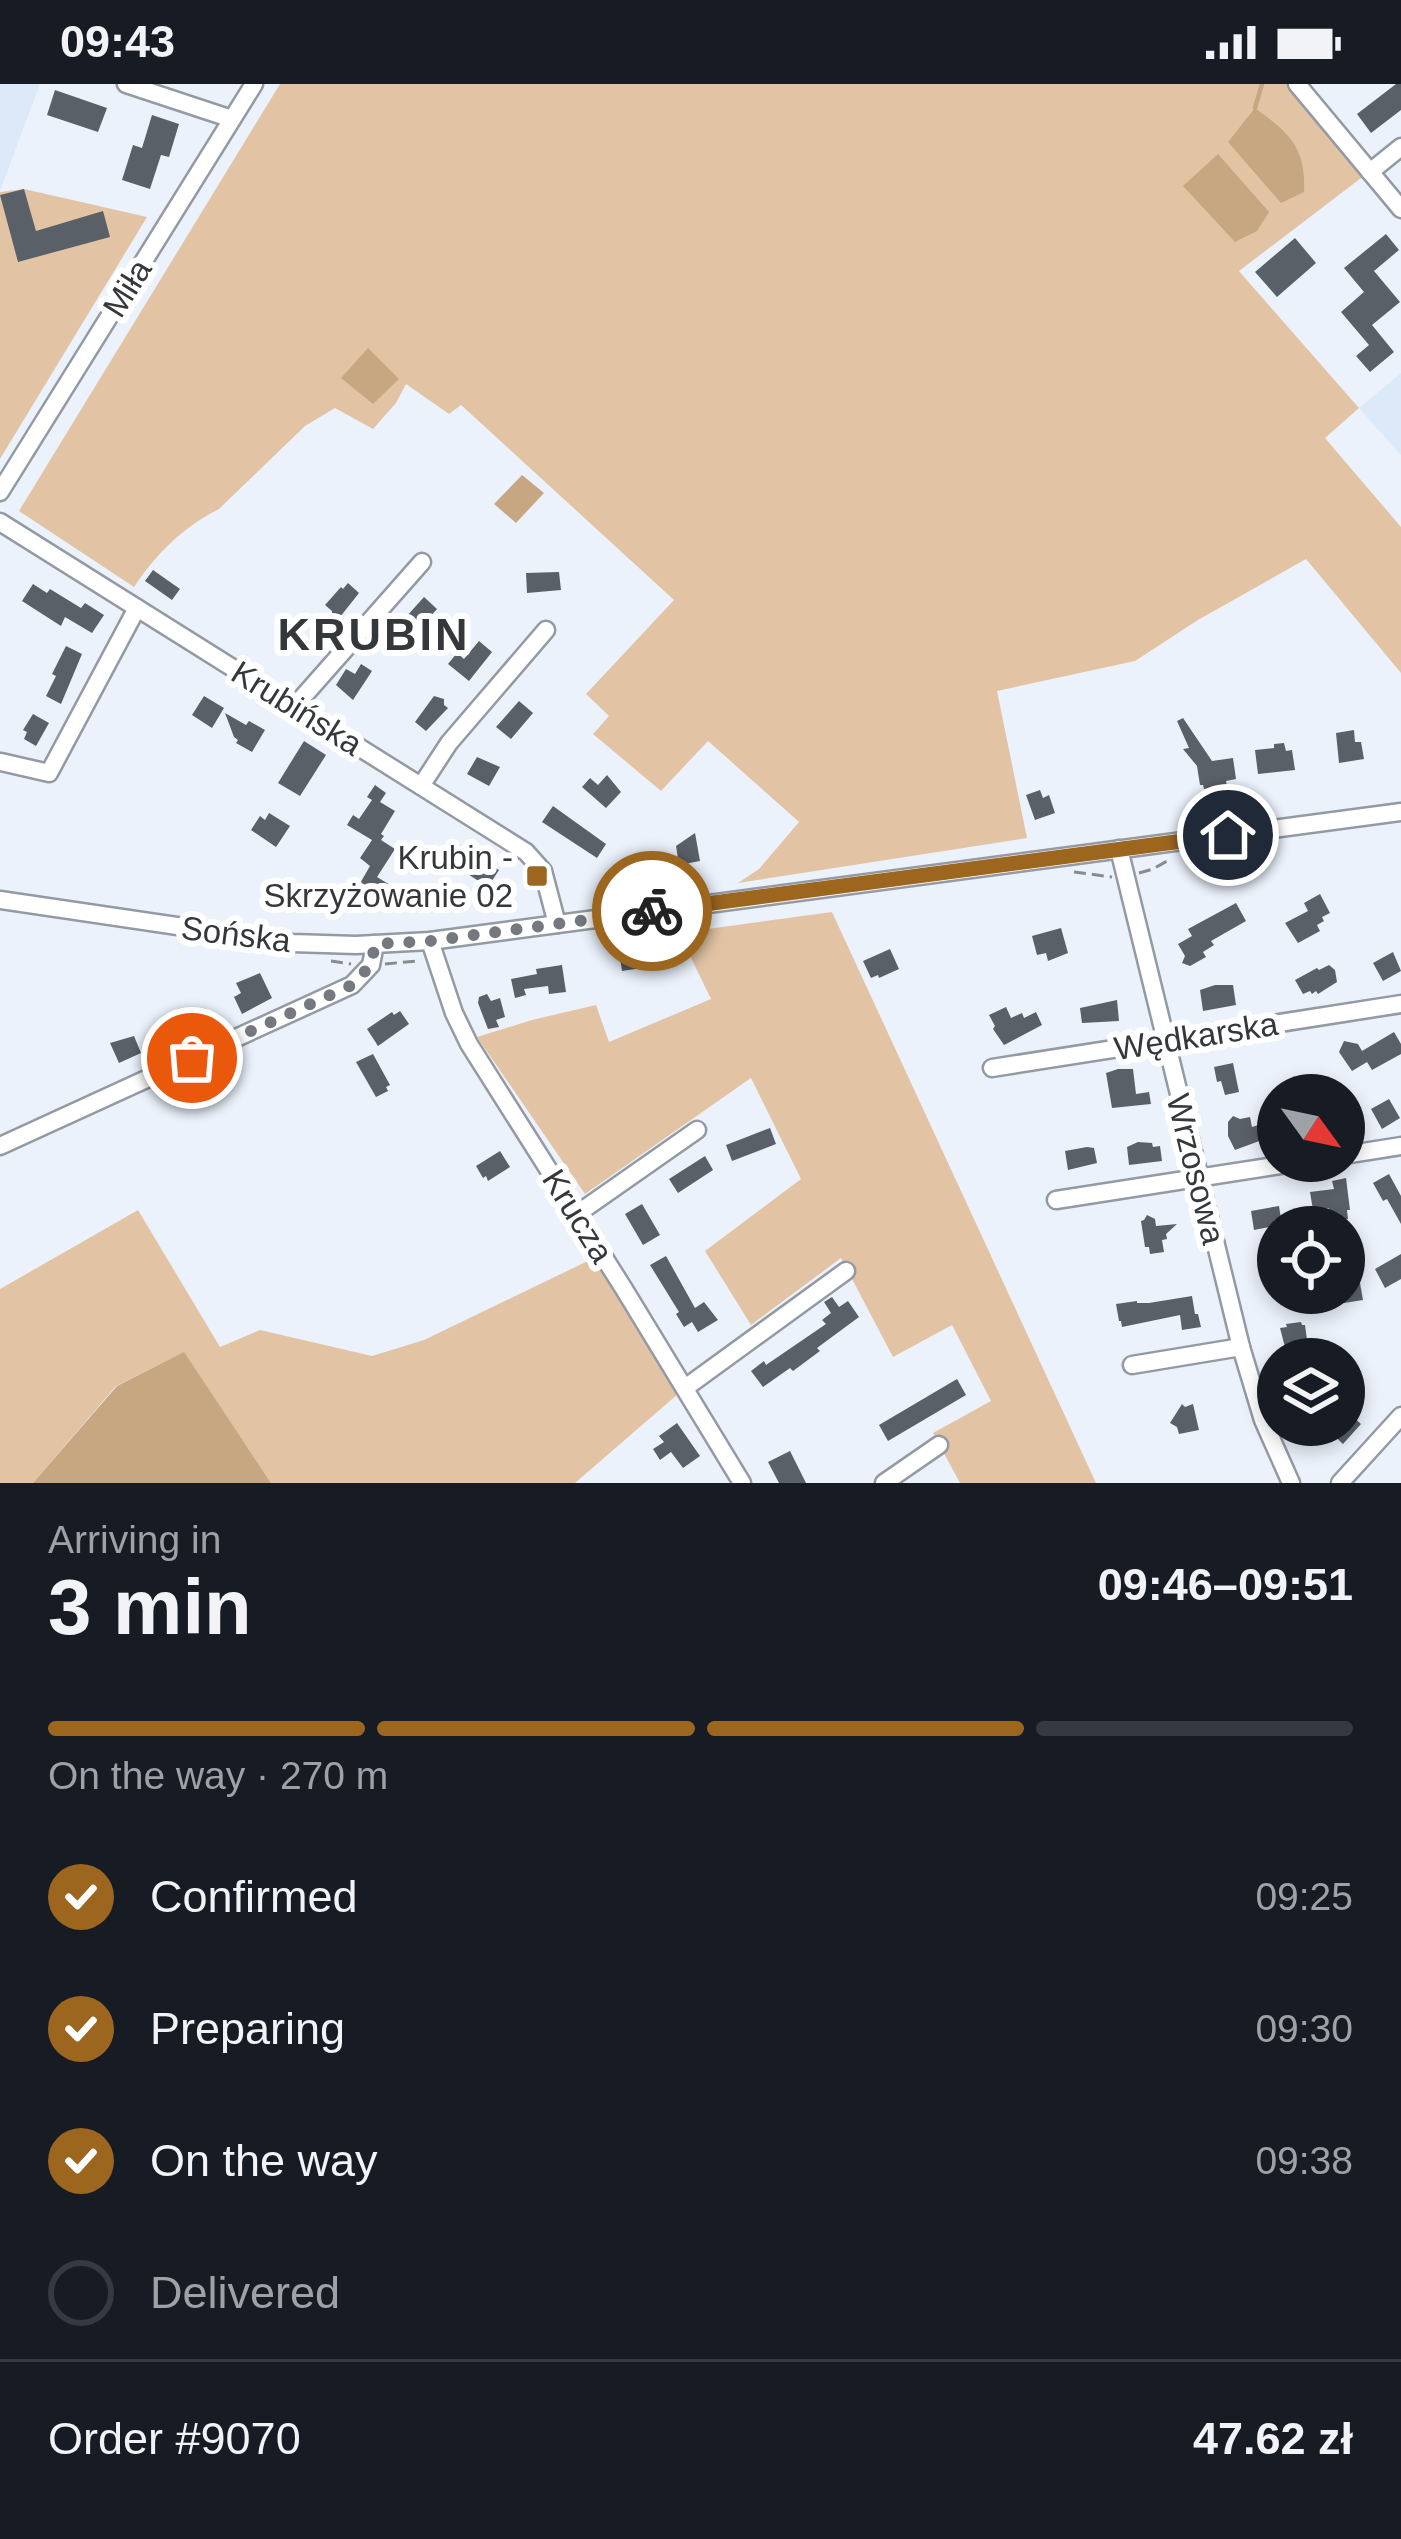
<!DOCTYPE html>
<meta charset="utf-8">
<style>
:root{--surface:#171b24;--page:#242831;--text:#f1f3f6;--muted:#9ea1a6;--line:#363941;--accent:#9c661f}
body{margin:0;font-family:Arial,sans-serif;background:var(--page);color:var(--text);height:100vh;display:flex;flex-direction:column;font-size:45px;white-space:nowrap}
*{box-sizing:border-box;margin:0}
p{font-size:39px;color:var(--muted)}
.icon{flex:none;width:66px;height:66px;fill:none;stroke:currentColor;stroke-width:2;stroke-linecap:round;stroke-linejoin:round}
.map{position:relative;height:1399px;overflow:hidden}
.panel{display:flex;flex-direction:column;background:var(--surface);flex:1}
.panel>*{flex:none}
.needle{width:78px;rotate:123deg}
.tools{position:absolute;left:1257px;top:990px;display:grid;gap:24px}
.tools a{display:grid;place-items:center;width:108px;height:108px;border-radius:50%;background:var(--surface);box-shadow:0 6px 18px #0003;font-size:60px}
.pin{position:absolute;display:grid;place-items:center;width:102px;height:102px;color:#fff;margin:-51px;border:6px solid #fff;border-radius:50%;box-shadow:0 3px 12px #0007}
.courier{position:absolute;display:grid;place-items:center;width:120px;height:120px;margin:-60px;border:9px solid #9c661f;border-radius:50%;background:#fff;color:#222;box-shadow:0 3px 15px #0007}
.head em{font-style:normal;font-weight:600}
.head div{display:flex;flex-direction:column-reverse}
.head{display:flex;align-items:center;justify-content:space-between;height:204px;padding:0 48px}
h1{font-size:78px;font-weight:600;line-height:90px}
.bar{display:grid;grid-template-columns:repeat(4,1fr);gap:18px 12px;align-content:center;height:144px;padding:0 48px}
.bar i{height:15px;border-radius:9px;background:var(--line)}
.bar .active{background:var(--accent)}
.bar p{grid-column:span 4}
.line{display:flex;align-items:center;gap:30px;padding:0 48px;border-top:3px solid var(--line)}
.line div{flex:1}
ol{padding:0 48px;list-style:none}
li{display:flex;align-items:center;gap:36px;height:132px}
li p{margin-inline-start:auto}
li .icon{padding:12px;border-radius:50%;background:var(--accent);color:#fff;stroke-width:4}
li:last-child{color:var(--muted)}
li i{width:66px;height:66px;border:6px solid var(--line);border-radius:50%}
.status{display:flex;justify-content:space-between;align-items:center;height:84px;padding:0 60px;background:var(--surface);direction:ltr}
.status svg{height:33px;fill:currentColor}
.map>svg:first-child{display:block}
</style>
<div class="status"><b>09:43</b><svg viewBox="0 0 49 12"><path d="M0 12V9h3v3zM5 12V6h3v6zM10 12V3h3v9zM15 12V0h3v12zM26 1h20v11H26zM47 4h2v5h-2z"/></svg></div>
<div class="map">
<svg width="1401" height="1399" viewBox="0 0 1401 1399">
<rect width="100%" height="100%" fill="#ebf2fc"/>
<g fill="#dce9f9">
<polygon points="0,0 40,0 0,107"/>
<polygon points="1401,289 1401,371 1359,324"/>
</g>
<g fill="#e2c4a5">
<path d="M280 0H1288L1365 91 1239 187 1359 324 1325 354 1401 443V589L1306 475 1198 536 1135 577 997 607 1027 754 738 799 759 785 799 738 708 657 661 707 593 650 609 632 586 610 674 516 461 321 449 330 406 300 396 319 373 345 335 324 305 342 219 425C183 443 156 470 134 503L19 427Z"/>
<polygon points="24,105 147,133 0,375 0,108"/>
<polygon points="832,828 1096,1399 960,1399 933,1349 991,1317 952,1241 893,1273 841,1174 751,1241 705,1167 801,1095 751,994 585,1110 477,953 532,936 596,921 609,958 711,915 679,849"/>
<polygon points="138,1126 220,1263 260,1246 372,1272 424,1256 594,1174 678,1310 575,1399 271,1399 183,1269 116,1302 33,1399 0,1399 0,1205"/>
</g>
<g fill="#c7a682">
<path d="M1255 24C1289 49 1306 63 1304 108L1281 119 1228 58Z"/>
<polygon points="1218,70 1269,128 1257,147 1235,158 1183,102"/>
<polygon points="368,264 399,295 373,320 341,294"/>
<polygon points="522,391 544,409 516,439 494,420"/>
<polygon points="184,1268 271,1399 33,1399 117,1302"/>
</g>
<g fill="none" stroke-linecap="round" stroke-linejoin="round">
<polyline stroke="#c7a682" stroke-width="4.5" points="1255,24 1262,0"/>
</g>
<g fill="#596068">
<polygon points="1396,0 1401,0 1401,26 1371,49 1357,30"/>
<polygon points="55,6 107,24 98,48 47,31"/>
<polygon points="152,31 179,40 169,73 161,71 150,105 122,96 133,61 142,64"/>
<polygon points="24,105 36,147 103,127 110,153 18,178 0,111"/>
<polygon points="1386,150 1399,166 1374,187 1400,218 1372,241 1394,268 1370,288 1356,272 1369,261 1341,228 1364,208 1344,184"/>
<polygon points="1295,154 1316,179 1277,213 1255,188"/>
<polygon points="153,486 180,505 172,516 145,497"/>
<polygon points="559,488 561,506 527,509 526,489"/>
<polygon points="348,499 359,509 340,533 332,533 332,527 325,521 341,503 343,505"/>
<polygon points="33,500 47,509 50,505 81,524 85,519 104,531 92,549 65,533 61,542 22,517"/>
<polygon points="424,513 437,525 419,545 406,533"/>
<polygon points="479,557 492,568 469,597 448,580 457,569 464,575"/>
<polygon points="66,562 82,570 61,620 46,612 56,592 52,590"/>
<polygon points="361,580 372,587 353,616 336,601 346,585 355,590"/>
<polygon points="204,612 224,624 212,644 192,631"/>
<polygon points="434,612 444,615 444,621 448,624 426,647 415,638"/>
<polygon points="519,617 533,629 511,655 496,643"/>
<polygon points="225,629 246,641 249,637 265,646 252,668 236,659 238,656 234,653"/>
<polygon points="33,630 49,639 36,662 24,655 27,648 23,646"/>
<polygon points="1183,634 1212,677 1233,674 1236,695 1226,697 1227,702 1204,705 1203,701 1200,701 1197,682 1183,665 1189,664 1177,637"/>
<polygon points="1354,646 1355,658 1361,658 1364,675 1339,679 1336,649"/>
<polygon points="304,657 326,671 300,712 278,699"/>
<polygon points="1284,659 1286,667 1292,666 1295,686 1258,690 1255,666 1274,664 1274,660"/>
<polygon points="477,673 500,683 489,702 467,690"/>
<polygon points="607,691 621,708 606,724 582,703 590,694 598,701"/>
<polygon points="375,701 386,709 380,718 395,727 381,750 384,752 381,756 395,765 377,793 395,804 383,822 355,808 370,782 360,774 372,756 347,741 353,731 359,735 372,716 367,713"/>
<polygon points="1040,706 1043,714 1049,711 1055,729 1035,736 1026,711"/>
<polygon points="553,722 606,760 597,774 542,738"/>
<polygon points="269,729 290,742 276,763 251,746 260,732 265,736"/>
<polygon points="695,749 700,777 679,781 676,762"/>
<polygon points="450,758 458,763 459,760 499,786 488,803 441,773"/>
<polygon points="1320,810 1330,829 1322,833 1324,837 1317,841 1320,847 1298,859 1285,839 1308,827 1304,819"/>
<polygon points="1236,819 1246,837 1211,857 1214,861 1203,868 1206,873 1190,882 1182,879 1185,872 1178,860 1192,852 1188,845"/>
<polygon points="1061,844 1068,869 1048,877 1046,869 1037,871 1032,852"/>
<polygon points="645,864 648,883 622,887 619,867"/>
<polygon points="890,865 899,885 879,894 878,891 871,894 863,877"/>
<polygon points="1393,868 1401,887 1383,897 1373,879"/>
<polygon points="562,881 566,908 549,910 548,902 524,905 526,911 515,914 511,895 537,890 536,885"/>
<polygon points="1329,881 1335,886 1337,898 1318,910 1316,907 1312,910 1310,907 1303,910 1295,896 1317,884 1319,886"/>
<polygon points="260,889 272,914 242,930 234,913 241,909 236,899"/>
<polygon points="1215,901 1233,901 1236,921 1203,927 1200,906"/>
<polygon points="487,910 491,917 500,914 505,933 496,936 499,943 488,945 478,919 479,913"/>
<polygon points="1117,916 1119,937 1082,939 1080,924"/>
<polygon points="1006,923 1011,934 1022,929 1024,934 1036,928 1042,941 1004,961 993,945 995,942 989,931"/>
<polygon points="400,927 409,940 378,962 367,945 392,928 394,931"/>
<polygon points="1394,948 1401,960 1401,970 1372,986 1367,978 1352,987 1339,968 1344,957 1358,960 1362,967"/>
<polygon points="134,952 141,969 119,979 110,959"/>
<polygon points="373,970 390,1001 386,1003 388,1007 376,1013 356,978"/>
<polygon points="1233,979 1239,1008 1225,1011 1221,997 1217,998 1214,983"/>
<polygon points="1118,985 1133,985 1136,1010 1149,1008 1151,1020 1112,1024 1106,989"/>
<polygon points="1389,1015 1400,1034 1382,1045 1371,1025"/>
<polygon points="1233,1032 1240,1035 1250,1033 1252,1043 1258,1041 1262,1056 1235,1066 1228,1052 1228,1038"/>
<polygon points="770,1044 776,1060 732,1077 726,1061"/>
<polygon points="1138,1058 1152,1059 1153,1063 1160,1062 1162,1077 1129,1081 1127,1063"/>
<polygon points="1087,1063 1094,1064 1097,1079 1068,1086 1065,1067"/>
<polygon points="500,1067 510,1083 488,1097 486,1092 483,1094 476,1082"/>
<polygon points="705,1072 713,1086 678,1109 669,1095"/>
<polygon points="1389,1090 1401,1112 1401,1140 1387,1115 1383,1117 1373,1099"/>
<polygon points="1346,1094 1350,1126 1347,1126 1348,1135 1331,1137 1329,1124 1313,1126 1310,1108 1334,1105 1332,1097"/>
<polygon points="642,1120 660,1151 643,1161 625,1130"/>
<polygon points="1279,1122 1281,1135 1274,1136 1275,1142 1254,1146 1251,1127"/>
<polygon points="1147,1131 1155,1135 1156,1142 1177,1140 1166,1150 1167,1155 1162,1156 1164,1168 1150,1170 1149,1163 1145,1163 1141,1137 1144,1136"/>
<polygon points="1401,1170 1401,1195 1385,1204 1375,1185"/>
<polygon points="666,1172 695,1224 704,1218 718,1236 698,1248 692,1238 684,1243 676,1230 679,1228 650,1181"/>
<polygon points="1357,1182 1363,1216 1344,1219 1344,1184"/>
<polygon points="1192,1212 1195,1230 1198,1230 1201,1243 1182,1246 1180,1231 1122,1243 1121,1237 1119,1237 1116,1220 1137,1217 1137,1219 1149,1219"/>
<polygon points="832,1213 839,1223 848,1217 859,1233 817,1264 820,1267 793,1287 790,1284 763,1303 751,1287 764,1277 766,1281 826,1240 822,1236 831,1229 824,1218"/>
<polygon points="1301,1238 1302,1241 1305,1241 1307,1256 1304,1256 1305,1264 1286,1267 1280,1244 1287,1243 1286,1240"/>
<polygon points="957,1295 966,1311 888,1357 879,1341"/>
<polygon points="1182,1320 1185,1323 1193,1320 1199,1346 1179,1350 1177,1343 1170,1339"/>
<polygon points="1350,1330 1361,1340 1343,1360 1323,1341 1344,1341 1344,1336"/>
<polygon points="677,1339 700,1372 683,1384 671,1368 660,1376 653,1365 664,1358 659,1352"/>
<polygon points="790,1367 806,1399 779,1399 768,1378"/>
</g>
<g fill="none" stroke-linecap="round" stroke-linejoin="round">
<defs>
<g id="minor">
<polyline points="126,0 232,35"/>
<polyline points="1297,0 1401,125"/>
<polyline points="1370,88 1401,63"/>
<polyline points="0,408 254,0"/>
<polyline points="0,438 526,768 543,787 557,840"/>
<polyline points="294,623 422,478"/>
<polyline points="1,678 49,689 137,524"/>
<polyline points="421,702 449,659 546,546"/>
<polyline points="1119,765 1241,1263 1263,1336 1291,1399"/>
<polyline points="0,816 292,859 356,861 430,857 1401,728"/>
<polyline points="430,857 454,929 469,960 624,1205 742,1399"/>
<polyline points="992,984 1401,920"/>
<polyline points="0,1062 352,901 371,881 375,860"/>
<polyline points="1344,1071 1401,1062"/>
<polyline points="1056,1116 1307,1077"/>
<polyline points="577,1130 697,1046"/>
<polyline points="1132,1281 1241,1263"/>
<polyline points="685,1304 846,1187"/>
<polyline points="884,1399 939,1361"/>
<polyline points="1340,1399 1401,1332"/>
</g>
</defs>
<use href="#minor" stroke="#939aa3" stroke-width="21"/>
<g stroke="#878c92" stroke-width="3" stroke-dasharray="12 6" stroke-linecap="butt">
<polyline points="1074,788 1112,793"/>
<polyline points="1139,789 1153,785 1169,776"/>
<polyline points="331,877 351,880"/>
<polyline points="385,880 417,877"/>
</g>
<use href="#minor" stroke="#fff" stroke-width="16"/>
</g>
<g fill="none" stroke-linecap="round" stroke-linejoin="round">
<polyline stroke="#75797f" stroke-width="12" stroke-dasharray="0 21.6" points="192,974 352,901 371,881 375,860 430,857 652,827"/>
<polyline stroke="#9c661f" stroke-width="15" points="652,827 1228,751"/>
</g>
<rect fill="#9c661f" stroke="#fff" stroke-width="4.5" x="525" y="780" width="24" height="24" rx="6"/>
<g text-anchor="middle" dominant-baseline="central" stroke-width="12" stroke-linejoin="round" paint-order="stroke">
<g font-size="33" fill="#35383b" stroke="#fff">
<text transform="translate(127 204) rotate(-58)">Miła</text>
<text transform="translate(297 624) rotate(32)">Krubińska</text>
<text transform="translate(236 850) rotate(7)">Sońska</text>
<text transform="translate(1196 952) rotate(-9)">Wędkarska</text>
<text transform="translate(1196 1085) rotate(76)">Wrzosowa</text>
<text transform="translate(578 1132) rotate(58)">Krucza</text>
</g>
<g font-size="33" fill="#35383b" stroke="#fff" text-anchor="end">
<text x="513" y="773">Krubin -<tspan x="513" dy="38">Skrzyżowanie 02</tspan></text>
</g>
<g font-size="45" font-weight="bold" letter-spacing="3" fill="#35383b" stroke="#fff">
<text x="374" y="550">KRUBIN</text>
</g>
</g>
</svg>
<div class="tools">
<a><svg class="needle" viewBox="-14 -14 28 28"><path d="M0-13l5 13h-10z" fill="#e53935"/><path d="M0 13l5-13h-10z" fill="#9ea1a6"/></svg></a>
<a><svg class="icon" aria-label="locate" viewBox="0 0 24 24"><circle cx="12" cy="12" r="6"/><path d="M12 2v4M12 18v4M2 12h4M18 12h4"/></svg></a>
<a><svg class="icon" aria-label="layers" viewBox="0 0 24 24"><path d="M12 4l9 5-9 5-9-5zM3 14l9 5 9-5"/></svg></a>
</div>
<div class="pin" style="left:192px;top:974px;background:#ea580c"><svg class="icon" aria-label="bag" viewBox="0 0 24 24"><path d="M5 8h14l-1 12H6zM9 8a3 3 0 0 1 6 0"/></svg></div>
<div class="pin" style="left:1228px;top:751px;background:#1f2937"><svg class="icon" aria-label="home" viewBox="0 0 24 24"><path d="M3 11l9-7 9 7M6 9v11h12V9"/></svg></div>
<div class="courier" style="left:652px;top:827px"><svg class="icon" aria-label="bike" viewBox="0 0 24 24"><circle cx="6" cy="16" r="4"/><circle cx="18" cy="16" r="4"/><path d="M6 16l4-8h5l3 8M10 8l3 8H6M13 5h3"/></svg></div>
</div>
<section class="panel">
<div class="head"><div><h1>3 min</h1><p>Arriving in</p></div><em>09:46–09:51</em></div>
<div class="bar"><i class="active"></i><i class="active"></i><i class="active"></i><i></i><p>On the way · 270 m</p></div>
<ol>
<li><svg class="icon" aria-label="check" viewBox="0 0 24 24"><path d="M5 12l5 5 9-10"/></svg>Confirmed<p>09:25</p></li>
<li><svg class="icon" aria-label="check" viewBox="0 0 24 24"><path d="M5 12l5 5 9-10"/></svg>Preparing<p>09:30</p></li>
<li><svg class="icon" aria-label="check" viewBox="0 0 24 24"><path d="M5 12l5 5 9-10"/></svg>On the way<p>09:38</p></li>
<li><i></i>Delivered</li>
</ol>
<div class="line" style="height:156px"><div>Order #9070</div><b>47.62 zł</b></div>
</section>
